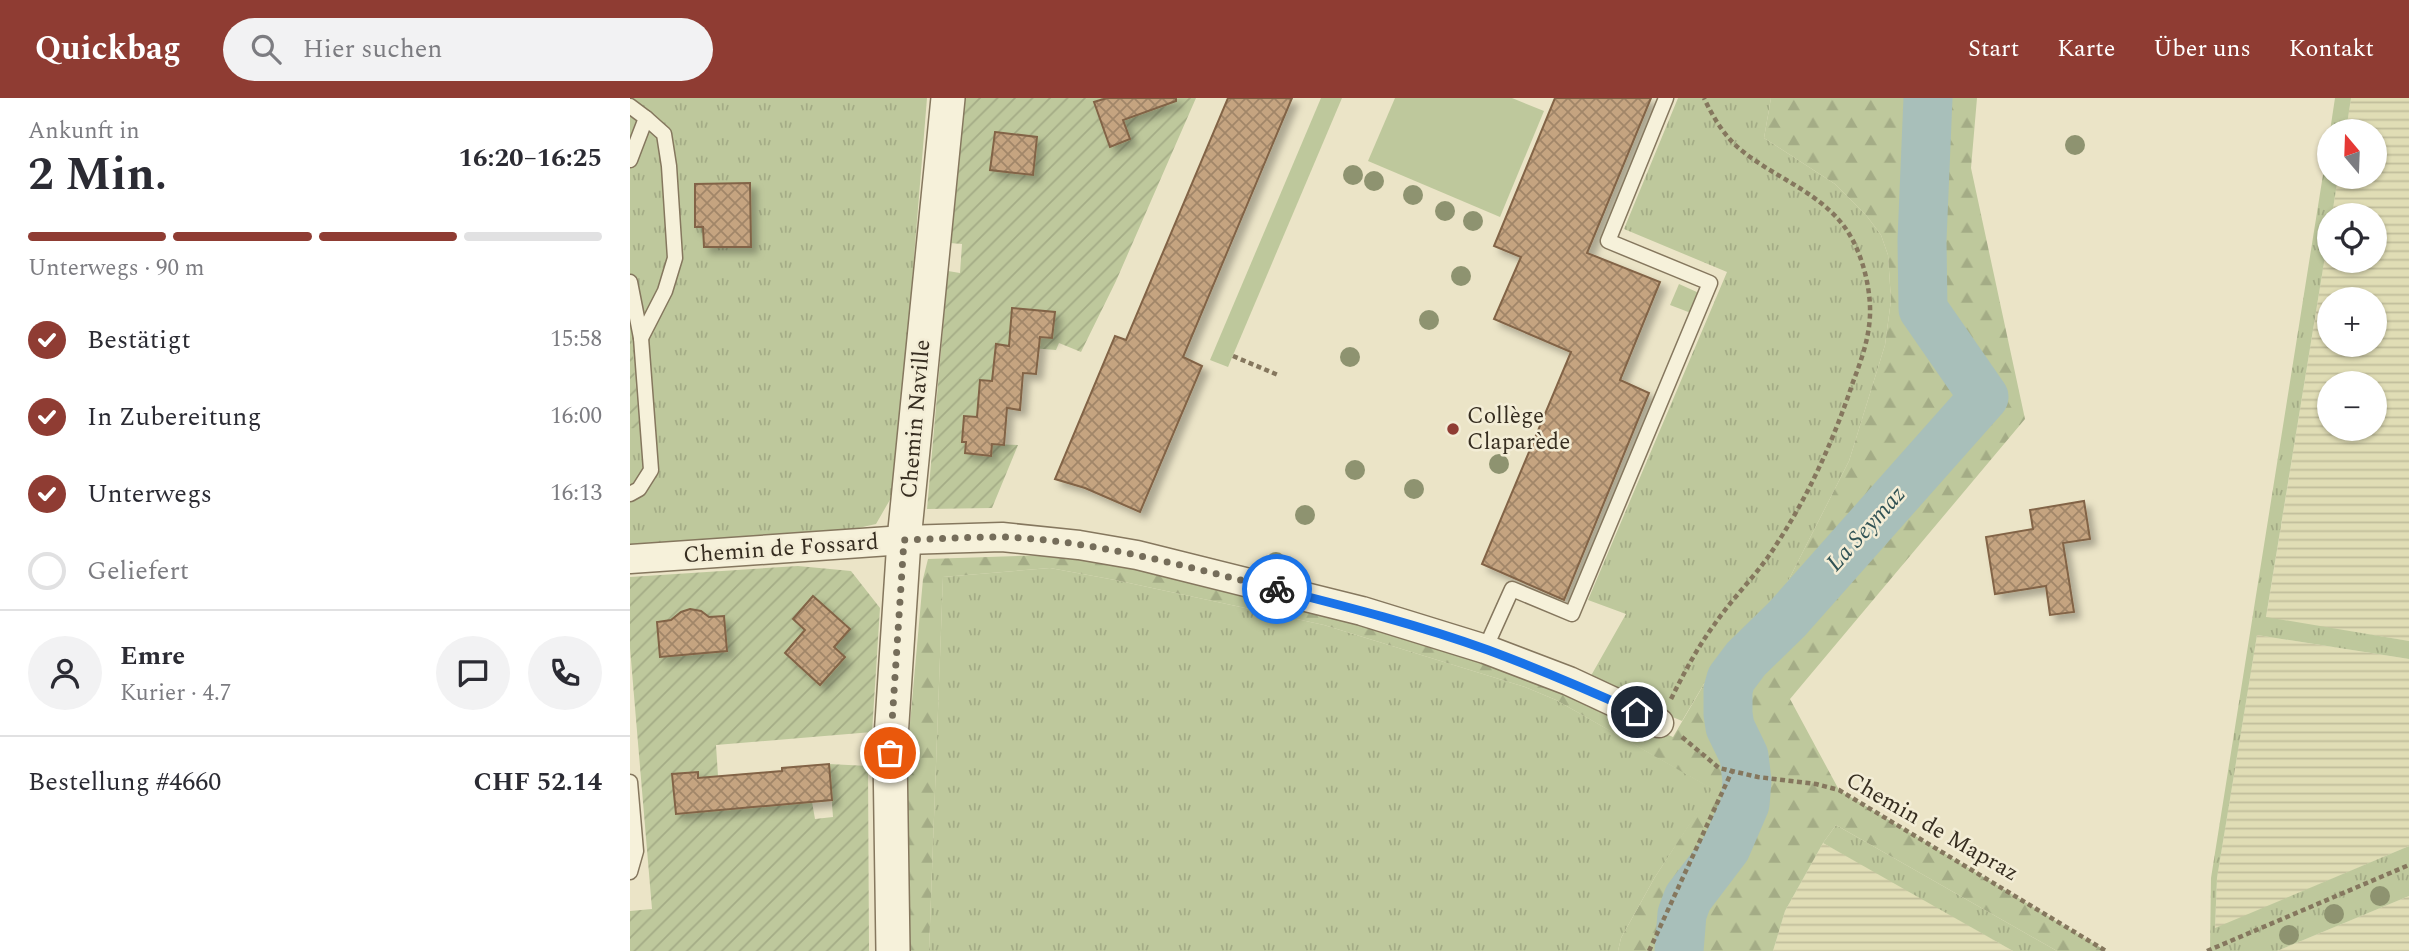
<!DOCTYPE html>
<html lang="de">
<meta charset="utf-8">
<style>
:root{--surface:#fff;--page:#f2f2f3;--text:#2b2b33;--muted:#7c7c81;--line:#e1e1e2;--accent:#8f3c33}
body{margin:0;font-family:Spectral,serif;background:var(--page);color:var(--text);height:100vh;display:flex;flex-direction:column;font-size:26px;white-space:nowrap}
*{box-sizing:border-box;margin:0}
p{font-size:23px;color:var(--muted)}
.icon{flex:none;width:38px;height:38px;fill:none;stroke:currentColor;stroke-width:2;stroke-linecap:round;stroke-linejoin:round}
.map{position:relative;flex:1;overflow:hidden}
.drawer{display:flex;flex-direction:column;background:var(--surface);width:630px}
.drawer>*{flex:none}
.needle{width:46px;rotate:341deg}
.controls{position:absolute;left:1687px;top:21px;display:grid;gap:14px}
.controls a{display:grid;place-items:center;width:70px;height:70px;border-radius:50%;background:var(--surface);box-shadow:0 2px 5px #0004;font-size:35px}
.pin{position:absolute;display:grid;place-items:center;width:60px;height:60px;color:#fff;margin:-30px;border:4px solid #fff;border-radius:50%;box-shadow:0 2px 7px #0007}
.courier{position:absolute;display:grid;place-items:center;width:70px;height:70px;margin:-35px;border:5px solid #1a73e8;border-radius:50%;background:#fff;color:#222;box-shadow:0 2px 9px #0007}
.headline em{font-style:normal;font-weight:700}
.headline div{display:flex;flex-direction:column-reverse}
.headline{display:flex;align-items:center;justify-content:space-between;height:119px;padding:0 28px}
h1{font-size:46px;font-weight:700;line-height:52px}
.bar{display:grid;grid-template-columns:repeat(4,1fr);gap:10px 7px;align-content:center;height:84px;padding:0 28px}
.bar i{height:9px;border-radius:5px;background:var(--line)}
.bar .active{background:var(--accent)}
.bar p{grid-column:span 4}
.line{display:flex;align-items:center;gap:18px;padding:0 28px;border-top:2px solid var(--line)}
.line div{flex:1}
.round{display:grid;place-items:center;flex:none;width:74px;height:74px;border-radius:37px;background:var(--page)}
ol{padding:0 28px;list-style:none}
li{display:flex;align-items:center;gap:21px;height:77px}
li p{margin-inline-start:auto}
li .icon{padding:7px;border-radius:50%;background:var(--accent);color:#fff;stroke-width:4}
li:last-child{color:var(--muted)}
li i{width:38px;height:38px;border:4px solid var(--line);border-radius:50%}
header{display:flex;align-items:center;gap:42px;box-sizing:border-box;height:98px;padding:0 35px;background:var(--accent);color:#fff}
header strong{font-size:33px}
nav{display:flex;gap:38px;margin-inline-start:auto;font-size:24px}
.search{width:490px;height:63px;background:var(--page);display:flex;align-items:center;gap:18px;box-sizing:border-box;padding:0 24px;border-radius:38px;color:var(--muted);font-size:26px}
main{display:flex;flex:1;min-height:0}
.map>svg:first-child{display:block}
</style>
<header>
<strong>Quickbag</strong>
<div class="search"><svg class="icon" aria-label="search" viewBox="0 0 24 24"><circle cx="10" cy="10" r="6"/><path d="M15 15l6 6"/></svg>Hier suchen</div>
<nav><a>Start</a><a>Karte</a><a>Über uns</a><a>Kontakt</a></nav>
</header>
<main>
<section class="drawer">
<div class="headline"><div><h1>2 Min.</h1><p>Ankunft in</p></div><em>16:20–16:25</em></div>
<div class="bar"><i class="active"></i><i class="active"></i><i class="active"></i><i></i><p>Unterwegs · 90 m</p></div>
<ol>
<li><svg class="icon" aria-label="check" viewBox="0 0 24 24"><path d="M5 12l5 5 9-10"/></svg>Bestätigt<p>15:58</p></li>
<li><svg class="icon" aria-label="check" viewBox="0 0 24 24"><path d="M5 12l5 5 9-10"/></svg>In Zubereitung<p>16:00</p></li>
<li><svg class="icon" aria-label="check" viewBox="0 0 24 24"><path d="M5 12l5 5 9-10"/></svg>Unterwegs<p>16:13</p></li>
<li><i></i>Geliefert</li>
</ol>
<div class="line" style="height:126px"><a class="round"><svg class="icon" aria-label="person" viewBox="0 0 24 24"><circle cx="12" cy="8" r="4"/><path d="M4 21q1-7 8-7t8 7"/></svg></a><div><b>Emre</b><p>Kurier · 4.7</p></div><a class="round"><svg class="icon" aria-label="chat" viewBox="0 0 24 24"><path d="M4 5h16v11H9l-5 4z"/></svg></a><a class="round"><svg class="icon" aria-label="phone" viewBox="0 0 24 24"><path d="M5 4h4l2 5-3 2q2 4 5 5l2-3 5 2v4C11 20 4 13 5 4z"/></svg></a></div>
<div class="line" style="height:91px"><div>Bestellung #4660</div><b>CHF 52.14</b></div>
</section>
<div class="map">
<svg width="1779" height="853" viewBox="0 0 1779 853">
<defs>
<pattern id="farmland-rules" width="6" height="5" patternUnits="userSpaceOnUse" patternTransform="scale(1.75)"><rect width="6" height="5" fill="#e0ddb5"/><path d="M0 2.5h6" fill="none" stroke="#c1be9b"/></pattern>
<pattern id="grass-tufts" width="24" height="20" patternUnits="userSpaceOnUse" patternTransform="scale(1.75)"><rect width="24" height="20" fill="#bec89c"/><path d="M3 7l-1-3M5 7V3M7 7l1-3M15 17l-1-3M17 17v-4M19 17l1-3" fill="none" stroke="#a4ac86"/></pattern>
<pattern id="forest-firs" width="22" height="20" patternUnits="userSpaceOnUse" patternTransform="scale(1.75)"><rect width="22" height="20" fill="#bec89c"/><path d="M5 1l3.5 6h-7zM16 11l3.5 6h-7z" fill="#a4ac86"/></pattern>
<pattern id="garden-furrows" width="10" height="10" patternUnits="userSpaceOnUse" patternTransform="scale(1.75)"><rect width="10" height="10" fill="#bec89c"/><path d="M-1 1l2-2M0 10L10 0M9 11l2-2" fill="none" stroke="#a4ac86"/></pattern>
<pattern id="building-cross-hatch" width="8" height="8" patternUnits="userSpaceOnUse" patternTransform="scale(1.75)"><rect width="8" height="8" fill="#c5a480"/><path d="M0 0l8 8M0 8l8-8" fill="none" stroke="#a18668"/></pattern>
<filter id="shadow"><feDropShadow dx="6" dy="6" stdDeviation="3.5" flood-color="#0004"/></filter>
</defs>
<rect width="100%" height="100%" fill="#ebe4c7"/>
<g fill="url(#farmland-rules)" fill-rule="evenodd">
<path d="M1721 0H1779V543L1636 520 1699 134V163H1745V117H1702L1708 79H1745V33H1716ZM1699 201H1745V247H1699ZM1699 285H1745V331H1699Z"/>
<polygon points="1627,537 1779,561 1779,748 1585,831 1587,780"/>
<polygon points="1193,745 1257,780 1383,853 1143,853 1155,813"/>
<polygon points="1779,798 1779,853 1647,853"/>
</g>
<g fill="url(#grass-tufts)">
<polygon points="0,0 297,0 265,393 246,426 211,434 0,447 0,330 10,330 0,234"/>
<polygon points="1048,0 1141,0 1134,40 1205,86 1236,117 1251,137 1258,157 1261,202 1255,247 1219,363 1153,493 1094,552 1052,623 958,583 996,516 958,502 1097,174 994,131"/>
<polygon points="1705,0 1721,0 1716,33 1700,33"/>
<polygon points="1699,39 1699,79 1708,79 1702,117 1699,117 1699,134 1636,519 1779,543 1779,561 1627,537 1587,780 1585,830 1779,748 1779,798 1647,853 1577,853 1580,851 1581,780"/>
<polygon points="420,470 485,482 694,527 895,589 926,602 1083,691 1025,779 991,840 988,853 299,853 313,479"/>
<polygon points="1206,727 1427,853 1383,853 1193,745"/>
</g>
<polygon fill="url(#forest-firs)" points="1141,0 1347,0 1341,70 1395,321 1160,601 1209,692 1476,853 1427,853 1206,727 1193,745 1155,813 1143,853 988,853 991,840 1025,779 1082,691 926,602 895,589 694,527 485,482 420,470 313,479 299,853 275,853 276,670 293,481 298,461 419,457 467,461 702,513 934,590 1043,639 1094,552 1153,493 1219,363 1255,247 1261,202 1258,157 1251,137 1236,117 1205,86 1134,40"/>
<g fill="url(#garden-furrows)">
<polygon points="335,0 566,0 486,183 451,254 429,245 426,252 366,247 363,272 367,273 351,320 334,318 332,343 336,344 336,355 360,358 362,346 388,347 362,410 297,411 318,173 330,175 332,146 320,145"/>
<polygon points="0,234 1,238 10,331 0,330"/>
<polygon points="168,468 221,473 250,510 242,634 86,647 88,678 122,675 125,709 182,704 185,721 203,719 199,666 238,668 239,853 0,853 0,813 22,811 0,550 0,479"/>
</g>
<g fill="#bec89c">
<polygon points="691,0 712,0 598,269 580,262"/>
<polygon points="765,0 882,0 914,13 870,119 738,63"/>
<polygon points="1049,186 1069,195 1061,215 1040,207"/>
</g>
<g fill="none" stroke-linecap="round" stroke-linejoin="round">
<polyline stroke="#a8bfba" stroke-width="49" points="1049,853 1052,816 1058,800 1096,750 1115,706 1117,683 1114,658 1100,629 1098,616 1098,592 1101,581 1116,561 1157,521 1354,299 1293,211 1292,142 1298,0"/>
</g>
<g fill="url(#building-cross-hatch)" stroke="#826446" stroke-width="2" filter="url(#shadow)">
<polygon points="477,0 546,0 546,3 493,22 500,41 480,49 464,4"/>
<polygon points="598,0 662,0 553,259 572,268 510,414 455,390 425,381 485,238 496,242"/>
<polygon points="925,0 1021,0 957,155 1030,184 990,282 1019,295 934,502 852,466 941,254 864,221 891,159 864,148"/>
<polygon points="365,34 407,39 403,77 360,72"/>
<polygon points="120,85 121,149 74,149 73,129 65,129 65,86"/>
<polygon points="382,210 425,214 422,240 410,239 406,276 393,275 390,312 377,310 374,347 362,346 361,358 335,355 336,344 332,344 334,318 347,319 350,282 362,283 366,246 379,248"/>
<polygon points="1454,403 1460,441 1433,445 1444,514 1420,517 1416,488 1365,496 1356,439 1403,431 1400,412"/>
<polygon points="183,498 220,531 204,549 215,559 190,587 155,555 175,532 163,521"/>
<polygon points="60,511 71,513 79,519 94,518 97,553 30,559 27,524 41,522 51,514"/>
<polygon points="199,666 202,702 46,716 42,676 68,674 68,680 152,673 152,670"/>
</g>
<g fill="none" stroke-linecap="round" stroke-linejoin="round">
<defs>
<g id="service">
<polyline points="0,8 16,20 0,62"/>
<polyline points="0,184 11,240 21,372 9,391 0,396"/>
<polyline points="11,240 35,193 45,160 39,68 34,36 16,20"/>
<polyline points="855,551 882,491 942,516 1080,185 978,143 1036,0"/>
<polyline points="0,684 6,753 0,774"/>
</g>
<polyline id="minor" points="0,461 274,442 372,439 449,447 507,457 732,513 855,551 939,583 1029,625"/>
<polyline id="tertiary" points="263,853 260,655 274,442 318,0"/>
</defs>
<use href="#service" stroke="#85775e" stroke-width="17"/>
<use href="#minor" stroke="#85775e" stroke-width="31"/>
<use href="#tertiary" stroke="#85775e" stroke-width="36"/>
<g stroke="#85775e" stroke-width="4.5" stroke-dasharray="5 3.5" stroke-linecap="butt">
<polyline points="603,258 648,277"/>
<path d="M1041 601C1054 575 1067 550 1084 527 1103 499 1128 476 1146 447 1179 397 1204 341 1223 284 1231 263 1239 241 1240 217 1241 190 1232 154 1216 131 1190 94 1145 80 1111 52 1094 38 1083 19 1074 0"/>
<polyline points="1052,639 1089,670 1128,679 1186,686 1209,692 1476,853"/>
<polyline points="1019,853 1102,673"/>
<polyline points="1577,853 1779,767"/>
</g>
<use href="#service" stroke="#f6f1da" stroke-width="14"/>
<use href="#minor" stroke="#f6f1da" stroke-width="28"/>
<use href="#tertiary" stroke="#f6f1da" stroke-width="33"/>
</g>
<g fill="#8e9370">
<circle cx="1445" cy="47" r="10"/>
<circle cx="723" cy="77" r="10"/>
<circle cx="744" cy="83" r="10"/>
<circle cx="783" cy="97" r="10"/>
<circle cx="815" cy="113" r="10"/>
<circle cx="843" cy="123" r="10"/>
<circle cx="831" cy="178" r="10"/>
<circle cx="799" cy="222" r="10"/>
<circle cx="720" cy="259" r="10"/>
<circle cx="869" cy="366" r="10"/>
<circle cx="725" cy="372" r="10"/>
<circle cx="784" cy="391" r="10"/>
<circle cx="675" cy="417" r="10"/>
<circle cx="646" cy="464" r="10"/>
<circle cx="1750" cy="798" r="10"/>
<circle cx="1704" cy="816" r="10"/>
<circle cx="1659" cy="837" r="10"/>
</g>
<g fill="none" stroke-linecap="round" stroke-linejoin="round">
<path stroke="#756d5a" stroke-width="7" stroke-dasharray="0 12.6" d="M260 655 274 442C307 441 339 439 372 439 465 442 556 469 647 491"/>
<path stroke="#1a73e8" stroke-width="9" d="M647 491C718 509 789 527 858 552 909 571 958 592 1007 614"/>
</g>
<circle fill="#8f3c33" stroke="#f3edd6" stroke-width="2.5" cx="823" cy="331" r="7"/>
<g text-anchor="middle" dominant-baseline="central" stroke-width="5" stroke-linejoin="round" paint-order="stroke">
<g font-size="23" fill="#362d20" stroke="#f3edd6" text-anchor="start">
<text x="837" y="318">Collège<tspan x="837" dy="26">Claparède</tspan></text>
</g>
<g font-size="23" fill="#362d20" stroke="#f3edd6">
<text transform="translate(286 321) rotate(-85)">Chemin Naville</text>
<text transform="translate(151 451) rotate(-4)">Chemin de Fossard</text>
<text transform="translate(1302 729) rotate(30)">Chemin de Mapraz</text>
</g>
<g font-size="24" font-style="italic" fill="#315355" stroke="#f3edd6">
<text transform="translate(1236 431) rotate(-48)">La Seymaz</text>
</g>
</g>
</svg>
<div class="controls">
<a><svg class="needle" viewBox="-14 -14 28 28"><path d="M0-13l5 13h-10z" fill="#e53935"/><path d="M0 13l5-13h-10z" fill="#7c7c81"/></svg></a>
<a><svg class="icon" aria-label="locate" viewBox="0 0 24 24"><circle cx="12" cy="12" r="6"/><path d="M12 2v4M12 18v4M2 12h4M18 12h4"/></svg></a>
<a>+</a>
<a>−</a>
</div>
<div class="pin" style="left:260px;top:655px;background:#ea580c"><svg class="icon" aria-label="bag" viewBox="0 0 24 24"><path d="M5 8h14l-1 12H6zM9 8a3 3 0 0 1 6 0"/></svg></div>
<div class="pin" style="left:1007px;top:614px;background:#1f2937"><svg class="icon" aria-label="home" viewBox="0 0 24 24"><path d="M3 11l9-7 9 7M6 9v11h12V9"/></svg></div>
<div class="courier" style="left:647px;top:491px"><svg class="icon" aria-label="bike" viewBox="0 0 24 24"><circle cx="6" cy="16" r="4"/><circle cx="18" cy="16" r="4"/><path d="M6 16l4-8h5l3 8M10 8l3 8H6M13 5h3"/></svg></div>
</div>
</main>
